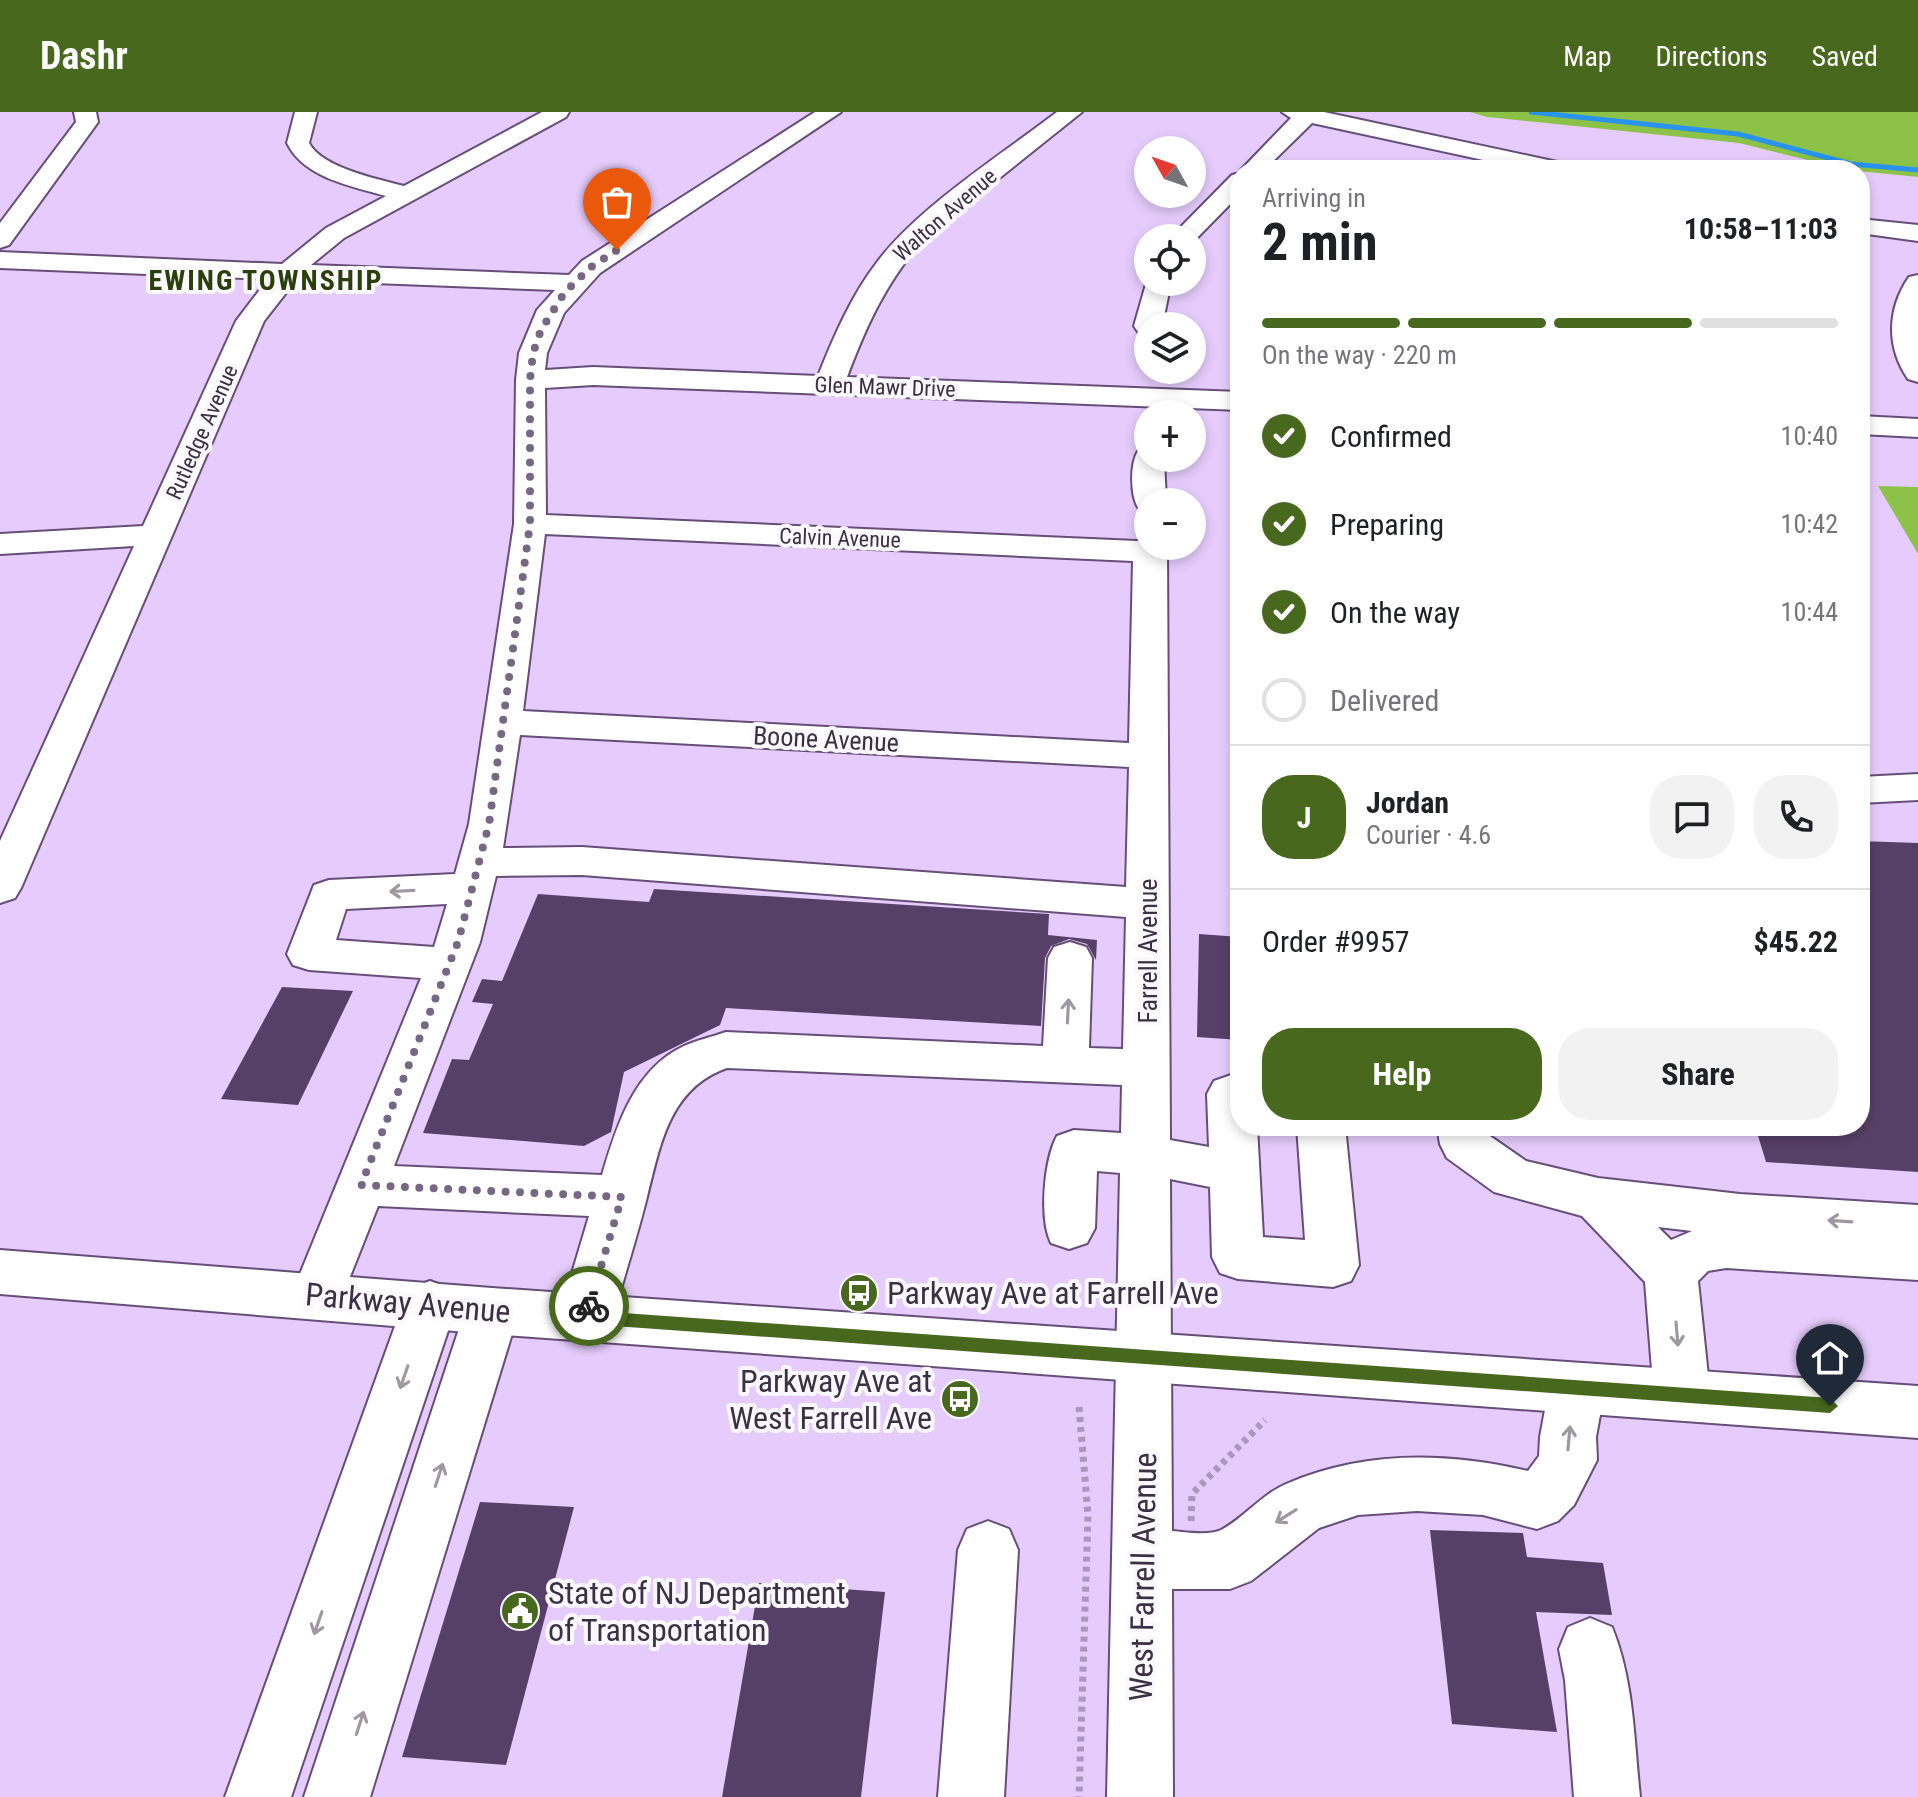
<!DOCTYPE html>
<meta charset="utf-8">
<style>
:root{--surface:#fff;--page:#f2f2f2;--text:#202124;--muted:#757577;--line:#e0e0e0;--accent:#48681d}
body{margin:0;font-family:"Roboto Condensed",sans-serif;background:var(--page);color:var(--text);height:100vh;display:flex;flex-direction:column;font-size:30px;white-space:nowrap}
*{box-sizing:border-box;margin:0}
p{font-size:26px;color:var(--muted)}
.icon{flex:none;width:44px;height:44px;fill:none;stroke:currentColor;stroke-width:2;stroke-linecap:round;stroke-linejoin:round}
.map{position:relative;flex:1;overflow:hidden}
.panel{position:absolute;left:1230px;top:48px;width:640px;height:976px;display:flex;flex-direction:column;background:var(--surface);border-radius:32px;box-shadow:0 4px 12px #0003}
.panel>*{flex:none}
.needle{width:52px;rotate:310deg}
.tools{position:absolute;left:1134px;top:24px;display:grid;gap:16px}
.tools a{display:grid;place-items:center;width:72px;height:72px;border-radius:50%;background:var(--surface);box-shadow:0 4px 12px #0003;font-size:40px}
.pin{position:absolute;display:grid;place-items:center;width:68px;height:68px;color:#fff;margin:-82px -34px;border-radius:50% 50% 50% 0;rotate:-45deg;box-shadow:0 0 8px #0007}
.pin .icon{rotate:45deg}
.courier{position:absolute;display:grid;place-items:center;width:80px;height:80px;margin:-40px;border:6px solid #48681d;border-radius:50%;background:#fff;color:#222;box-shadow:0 2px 10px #0007}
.head em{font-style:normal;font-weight:700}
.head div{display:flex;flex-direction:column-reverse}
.head{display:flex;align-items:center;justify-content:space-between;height:136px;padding:0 32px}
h1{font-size:52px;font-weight:700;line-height:60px}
.bar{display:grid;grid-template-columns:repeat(4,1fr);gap:12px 8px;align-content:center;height:96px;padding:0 32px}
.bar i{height:10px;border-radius:6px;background:var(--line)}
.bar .current{background:var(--accent)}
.bar p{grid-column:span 4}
.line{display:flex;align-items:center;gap:20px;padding:0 32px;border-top:2px solid var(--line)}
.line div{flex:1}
.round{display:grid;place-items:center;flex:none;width:84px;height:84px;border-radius:32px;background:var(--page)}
ol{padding:0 32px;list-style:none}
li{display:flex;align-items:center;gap:24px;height:88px}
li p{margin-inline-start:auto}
li .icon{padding:8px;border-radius:50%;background:var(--accent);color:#fff;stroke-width:4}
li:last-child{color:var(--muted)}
li i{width:44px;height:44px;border:4px solid var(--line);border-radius:50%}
.cta{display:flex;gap:16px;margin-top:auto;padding:16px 32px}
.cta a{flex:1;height:92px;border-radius:32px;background:var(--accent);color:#fff;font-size:32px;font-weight:700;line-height:92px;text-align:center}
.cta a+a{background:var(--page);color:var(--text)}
header{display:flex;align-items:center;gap:48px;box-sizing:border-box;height:112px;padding:0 40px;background:var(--accent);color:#fff}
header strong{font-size:38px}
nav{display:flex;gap:44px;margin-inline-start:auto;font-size:28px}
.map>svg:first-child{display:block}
</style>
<header>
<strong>Dashr</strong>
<nav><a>Map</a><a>Directions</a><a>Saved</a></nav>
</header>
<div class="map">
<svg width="1918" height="1685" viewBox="0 0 1918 1685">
<rect width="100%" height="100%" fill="#e6ccfc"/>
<g fill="#8cc247">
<polygon points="1470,0 1918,0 1918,65 1848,58 1739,31 1487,5"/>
<polygon points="1878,374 1918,375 1918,442"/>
</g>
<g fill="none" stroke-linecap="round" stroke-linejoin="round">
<polyline stroke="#2993ee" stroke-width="5" points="1531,0 1738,22 1851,52 1918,58"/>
</g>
<g fill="#574068">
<polygon points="1860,729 1918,731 1918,1060 1766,1050 1755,1014 1860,1014"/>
<polygon points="654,777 1049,802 1048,823 1097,828 1096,848 1087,832 1069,827 1051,834 1045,846 1041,914 726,896 720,913 624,960 611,1020 584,1034 423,1021 452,947 469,948 493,892 472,890 482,867 502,869 538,782 649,790"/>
<polygon points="1199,822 1240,825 1240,928 1197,925"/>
<polygon points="282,875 353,879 298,993 221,987"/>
<polygon points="480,1390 574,1395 506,1653 402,1645"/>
<polygon points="1430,1418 1523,1421 1527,1445 1603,1451 1612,1503 1536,1500 1557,1620 1452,1612"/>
<polygon points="759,1471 885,1480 861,1685 722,1685"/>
</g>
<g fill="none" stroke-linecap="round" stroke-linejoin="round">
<defs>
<g id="minor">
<polygon points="74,0 96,0 98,10 9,133 0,136 0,111 76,10"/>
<path d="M295 0H317L309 31C322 56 378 67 404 74L542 0H569L566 5 344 126 311 153 569 163 582 149 815 0H841L600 161 564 201 547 241 545 258 593 255 818 264C834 224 851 184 878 149 919 95 1001 43 1057 0H1082L927 124C888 166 867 212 847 265L1240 280V298L593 273 545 276 546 403 1137 429 1148 425V434H1167L1170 1028 1209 1035 1207 982 1214 969 1231 963 1240 964V1014H1257L1263 1125 1305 1128 1297 1014H1345L1359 1153 1351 1169 1333 1175 1238 1167 1220 1161 1212 1145 1210 1075 1170 1067 1172 1419C1185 1420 1208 1424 1221 1418 1244 1406 1261 1383 1286 1372 1364 1338 1447 1340 1528 1359L1539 1344 1540 1325 1549 1276 1557 1258 1577 1251 1597 1258 1605 1276 1596 1325 1597 1348 1574 1393 1558 1409 1537 1417 1483 1403 1417 1399 1358 1403 1319 1416 1251 1469 1230 1477H1172L1173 1685H1107L1120 1061 1097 1059 1095 1116 1087 1131 1069 1137 1051 1131C1039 1107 1044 1048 1057 1024L1074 1018 1121 1021 1122 973 727 956C669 976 660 1034 647 1085 637 1125 624 1165 613 1205L605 1222 586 1228 567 1222 559 1205 589 1104 378 1094 336 1200 317 1207 298 1200 291 1184 421 866 309 858 293 853 287 842 314 773 329 768 455 762 469 712 514 412 516 268 519 241 537 198 555 178 296 168 264 209 21 776 15 786 0 791V729L134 434 0 442V422L143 414 236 209 268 167 0 156V140L282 152 326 116 386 84C351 74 304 66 287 31ZM545 422 1133 449 1129 631 523 599ZM520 623 1129 655 1126 775 582 735 503 736ZM582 763 1126 805 1123 937 1089 936 1092 846 1086 835 1070 830 1054 835 1048 846 1043 934 726 920C712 925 697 928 684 934 634 957 616 1015 602 1063L394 1054 480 830 496 764ZM447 792 434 835 336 828 346 797Z"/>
<polygon points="1282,0 1324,0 1562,51 1570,53 1574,58 1530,58 1312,11 1264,58 1240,59 1291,6"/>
<polygon points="1240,61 1240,82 1192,131 1192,126 1170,126 1232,63"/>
<polygon points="1860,107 1918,113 1918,129 1860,121"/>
<path d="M1918 163V270L1908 267C1886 235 1887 197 1909 165Z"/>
<polygon points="1148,165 1148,170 1171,170 1162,214 1148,214 1148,222 1138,220 1134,214"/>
<polygon points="1860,304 1918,307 1918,325 1860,322"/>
<path d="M1148 337V346H1164L1166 390H1148V399L1139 397C1130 385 1130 351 1138 339Z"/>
<polygon points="1918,662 1918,688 1860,691 1860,665"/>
<path d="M1437 1014H1485L1487 1022 1526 1049 1598 1066 1740 1082 1918 1093V1168L1726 1156 1708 1159 1698 1169 1710 1283 1702 1301 1682 1308 1662 1301 1654 1283 1645 1170 1582 1104 1494 1080 1447 1046 1440 1032ZM1658 1115 1692 1119 1671 1128Z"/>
<polygon points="430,1169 449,1176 457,1192 291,1685 225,1685 403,1192 411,1176"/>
<polygon points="492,1176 511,1183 519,1199 370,1685 304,1685 465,1199 473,1183"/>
<polygon points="988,1409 1009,1417 1018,1438 1004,1685 938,1685 958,1438 967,1417"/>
<path d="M1590 1506 1612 1515C1634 1569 1634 1628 1640 1685H1574L1565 1568 1559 1537 1568 1515Z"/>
</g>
<polygon id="major" points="0,1138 492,1176 1918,1274 1918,1326 492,1222 0,1182"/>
</defs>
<use href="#minor" stroke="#664e78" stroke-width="4"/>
<use href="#major" stroke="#664e78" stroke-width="4"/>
<g stroke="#ab96bc" stroke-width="7" stroke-dasharray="5 5" stroke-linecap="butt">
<polyline points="1079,1295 1088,1403 1079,1685"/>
<polyline points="1191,1409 1192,1382 1265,1308"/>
</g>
<use href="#minor" fill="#fff" fill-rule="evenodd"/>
<use href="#major" fill="#fff" fill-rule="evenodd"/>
</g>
<defs><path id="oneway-shaft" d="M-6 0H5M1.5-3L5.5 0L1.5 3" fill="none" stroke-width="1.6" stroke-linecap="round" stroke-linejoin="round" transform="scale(2)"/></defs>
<g stroke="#9d98a2">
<use href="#oneway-shaft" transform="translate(402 779) rotate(177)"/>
<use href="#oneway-shaft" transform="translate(1068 899) rotate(-87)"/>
<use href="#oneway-shaft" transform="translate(1840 1109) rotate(-176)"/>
<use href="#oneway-shaft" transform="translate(1677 1222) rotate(85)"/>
<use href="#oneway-shaft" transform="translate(404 1265) rotate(109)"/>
<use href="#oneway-shaft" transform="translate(1569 1326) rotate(-85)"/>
<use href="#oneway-shaft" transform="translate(439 1363) rotate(-72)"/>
<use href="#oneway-shaft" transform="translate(1286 1404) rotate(148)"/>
<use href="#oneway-shaft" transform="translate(318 1511) rotate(109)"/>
<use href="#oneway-shaft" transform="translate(360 1611) rotate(-72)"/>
</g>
<polygon fill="#48681d" points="589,1187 595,1189 595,1199 1830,1286 1838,1294 1830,1301 586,1212 578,1205 584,1189"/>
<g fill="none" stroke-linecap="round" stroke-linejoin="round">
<polyline stroke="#776784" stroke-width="8" stroke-dasharray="0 14.4" points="589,1194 622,1085 361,1073 458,830 489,712 530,412 530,268 533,241 541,218 565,180 591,155 617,138"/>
</g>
<defs>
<symbol id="bus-disc" viewBox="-11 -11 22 22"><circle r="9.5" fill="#48681d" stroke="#faf8fd"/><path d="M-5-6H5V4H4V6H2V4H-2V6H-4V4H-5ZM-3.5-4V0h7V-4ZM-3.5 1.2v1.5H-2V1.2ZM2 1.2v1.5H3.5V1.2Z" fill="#fff"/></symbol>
<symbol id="civic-disc" viewBox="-11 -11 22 22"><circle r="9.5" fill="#48681d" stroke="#faf8fd"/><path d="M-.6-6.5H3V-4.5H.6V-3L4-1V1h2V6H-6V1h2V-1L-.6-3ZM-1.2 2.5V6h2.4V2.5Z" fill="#fff"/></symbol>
</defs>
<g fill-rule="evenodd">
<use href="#bus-disc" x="837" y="1159" width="44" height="44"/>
<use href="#bus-disc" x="938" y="1265" width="44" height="44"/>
<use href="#civic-disc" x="498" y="1477" width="44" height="44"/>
</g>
<g text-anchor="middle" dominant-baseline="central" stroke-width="8" stroke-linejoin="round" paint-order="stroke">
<g font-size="22" fill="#3b3144" stroke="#faf8fd">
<text transform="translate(945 103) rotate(-41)">Walton Avenue</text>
<text transform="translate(885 275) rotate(2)">Glen Mawr Drive</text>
<text transform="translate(202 320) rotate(-66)">Rutledge Avenue</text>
<text transform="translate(840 426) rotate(2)">Calvin Avenue</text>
</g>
<g font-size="26" fill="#3b3144" stroke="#faf8fd">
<text transform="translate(826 627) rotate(3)">Boone Avenue</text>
<text transform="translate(1148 839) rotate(-90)">Farrell Avenue</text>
</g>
<g font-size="28" font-weight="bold" letter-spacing="2" fill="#2a3f0b" stroke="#faf8fd">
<text x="266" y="168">EWING TOWNSHIP</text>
</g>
<g font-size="32" fill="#3b3144" stroke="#faf8fd" text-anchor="start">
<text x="887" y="1181">Parkway Ave at Farrell Ave</text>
<text x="932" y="1269" text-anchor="end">Parkway Ave at<tspan x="932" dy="37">West Farrell Ave</tspan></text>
<text x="548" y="1481">State of NJ Department<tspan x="548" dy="37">of Transportation</tspan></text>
</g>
<g font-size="32" fill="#3b3144" stroke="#faf8fd">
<text transform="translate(408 1191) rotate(5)">Parkway Avenue</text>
<text transform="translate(1143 1465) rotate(-89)">West Farrell Avenue</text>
</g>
</g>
</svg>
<div class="tools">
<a><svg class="needle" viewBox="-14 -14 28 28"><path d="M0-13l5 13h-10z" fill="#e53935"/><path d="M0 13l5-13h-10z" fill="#757577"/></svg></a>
<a><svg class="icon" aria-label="locate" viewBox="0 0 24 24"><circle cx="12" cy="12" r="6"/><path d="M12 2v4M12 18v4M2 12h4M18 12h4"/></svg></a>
<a><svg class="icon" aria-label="layers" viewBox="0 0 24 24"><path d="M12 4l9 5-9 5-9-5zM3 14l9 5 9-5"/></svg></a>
<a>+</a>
<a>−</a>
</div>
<div class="pin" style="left:617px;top:138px;background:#ea580c"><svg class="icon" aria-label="bag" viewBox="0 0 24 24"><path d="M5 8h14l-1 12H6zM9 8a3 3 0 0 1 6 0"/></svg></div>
<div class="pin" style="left:1830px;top:1294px;background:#1f2937"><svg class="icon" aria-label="home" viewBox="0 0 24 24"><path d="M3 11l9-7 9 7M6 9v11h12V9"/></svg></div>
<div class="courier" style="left:589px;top:1194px"><svg class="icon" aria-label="bike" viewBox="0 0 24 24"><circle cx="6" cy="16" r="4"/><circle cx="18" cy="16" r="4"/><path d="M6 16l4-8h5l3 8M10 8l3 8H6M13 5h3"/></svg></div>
<section class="panel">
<div class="head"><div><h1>2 min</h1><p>Arriving in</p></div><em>10:58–11:03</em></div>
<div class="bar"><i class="current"></i><i class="current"></i><i class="current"></i><i></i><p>On the way · 220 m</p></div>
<ol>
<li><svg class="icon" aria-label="check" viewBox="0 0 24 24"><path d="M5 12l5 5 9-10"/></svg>Confirmed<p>10:40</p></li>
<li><svg class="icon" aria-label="check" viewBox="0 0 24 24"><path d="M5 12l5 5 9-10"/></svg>Preparing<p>10:42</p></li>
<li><svg class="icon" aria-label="check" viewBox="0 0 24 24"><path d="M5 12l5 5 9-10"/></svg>On the way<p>10:44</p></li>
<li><i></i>Delivered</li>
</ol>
<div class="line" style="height:144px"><b class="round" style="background:var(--accent);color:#fff">J</b><div><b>Jordan</b><p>Courier · 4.6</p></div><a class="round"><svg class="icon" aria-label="chat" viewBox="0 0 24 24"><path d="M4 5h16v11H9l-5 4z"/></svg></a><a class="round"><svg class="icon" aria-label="phone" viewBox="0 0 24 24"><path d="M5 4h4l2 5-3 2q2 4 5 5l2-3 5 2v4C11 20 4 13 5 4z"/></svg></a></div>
<div class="line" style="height:104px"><div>Order #9957</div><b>$45.22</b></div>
<div class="cta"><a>Help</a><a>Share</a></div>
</section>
</div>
